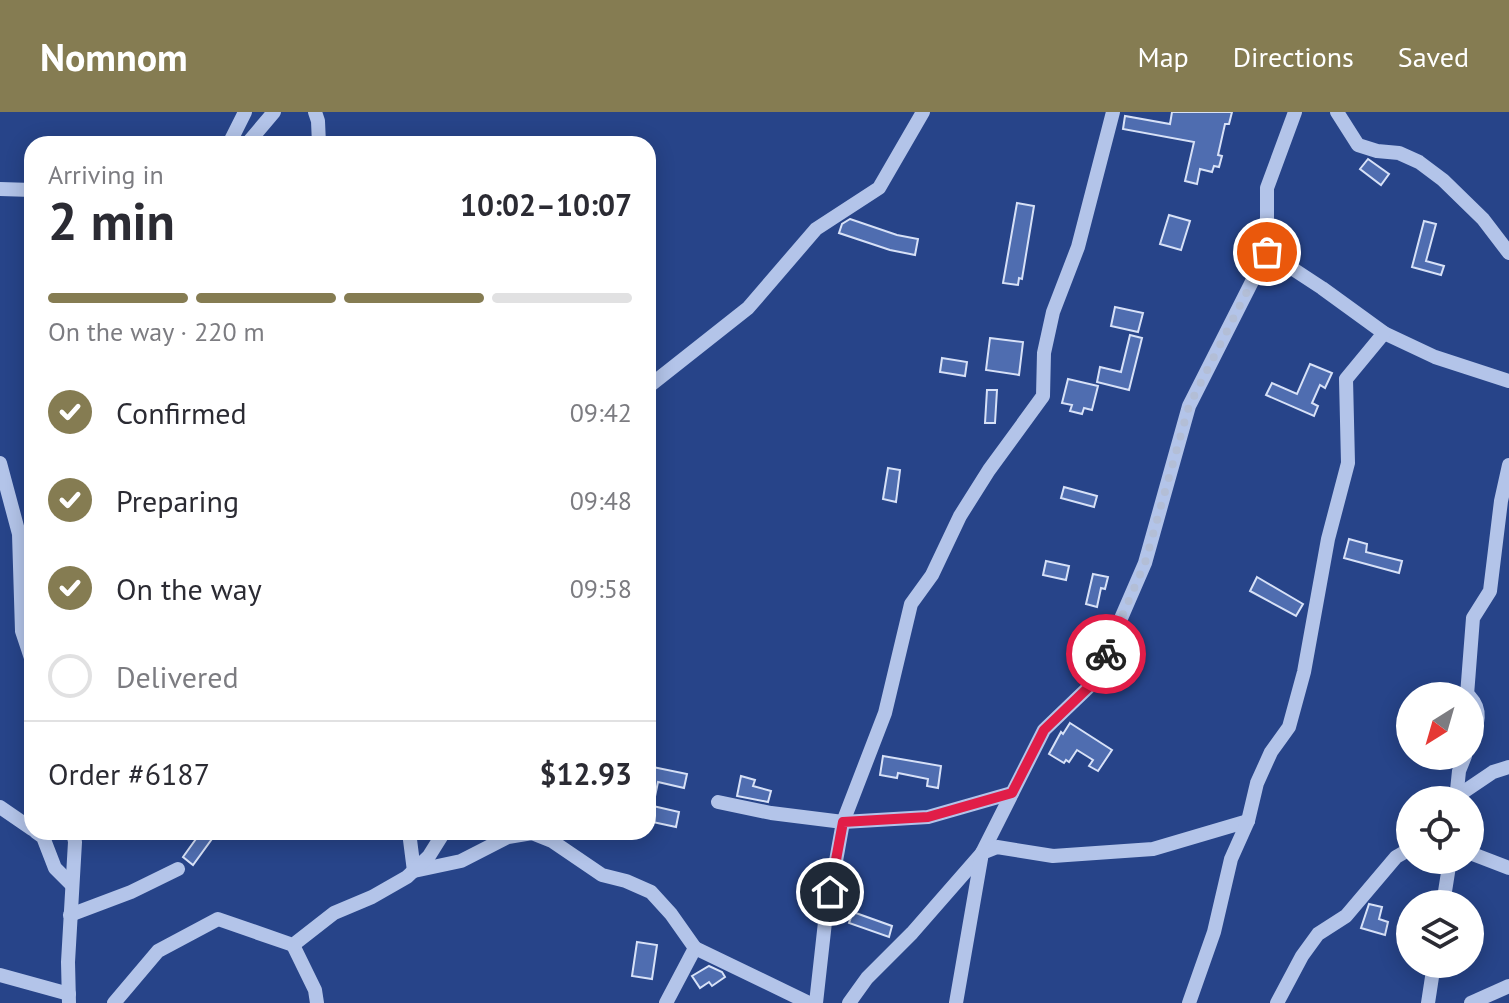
<!DOCTYPE html>
<meta charset="utf-8">
<style>
:root{--surface:#fff;--page:#f2f2f3;--text:#2b2b33;--muted:#7c7c81;--line:#e1e1e2;--accent:#857c52}
body{margin:0;font-family:"PT Sans",sans-serif;background:var(--page);color:var(--text);height:100vh;display:flex;flex-direction:column;font-size:30px;white-space:nowrap}
*{box-sizing:border-box;margin:0}
p{font-size:26px;color:var(--muted)}
.icon{flex:none;width:44px;height:44px;fill:none;stroke:currentColor;stroke-width:2;stroke-linecap:round;stroke-linejoin:round}
.map{position:relative;flex:1;overflow:hidden}
.drawer{position:absolute;left:24px;top:24px;width:632px;height:704px;display:flex;flex-direction:column;background:var(--surface);border-radius:24px;box-shadow:0 4px 20px #0003}
.drawer>*{flex:none}
.needle{width:52px;rotate:217deg}
.buttons{position:absolute;left:1396px;top:570px;display:grid;gap:16px}
.buttons a{display:grid;place-items:center;width:88px;height:88px;border-radius:50%;background:var(--surface);box-shadow:0 4px 20px #0003;font-size:40px}
.pin{position:absolute;display:grid;place-items:center;width:68px;height:68px;color:#fff;margin:-34px;border:4px solid #fff;border-radius:50%;box-shadow:0 2px 8px #0007}
.courier{position:absolute;display:grid;place-items:center;width:80px;height:80px;margin:-40px;border:6px solid #e11d48;border-radius:50%;background:#fff;color:#222;box-shadow:0 2px 10px #0007}
.summary em{font-style:normal;font-weight:700}
.summary div{display:flex;flex-direction:column-reverse}
.summary{display:flex;align-items:center;justify-content:space-between;height:136px;padding:0 24px}
h1{font-size:52px;font-weight:700;line-height:60px}
.bar{display:grid;grid-template-columns:repeat(4,1fr);gap:12px 8px;align-content:center;height:96px;padding:0 24px}
.bar i{height:10px;border-radius:6px;background:var(--line)}
.bar .selected{background:var(--accent)}
.bar p{grid-column:span 4}
.line{display:flex;align-items:center;gap:20px;padding:0 24px;border-top:2px solid var(--line)}
.line div{flex:1}
ol{padding:0 24px;list-style:none}
li{display:flex;align-items:center;gap:24px;height:88px}
li p{margin-inline-start:auto}
li .icon{padding:8px;border-radius:50%;background:var(--accent);color:#fff;stroke-width:4}
li:last-child{color:var(--muted)}
li i{width:44px;height:44px;border:4px solid var(--line);border-radius:50%}
header{display:flex;align-items:center;gap:48px;box-sizing:border-box;height:112px;padding:0 40px;background:var(--accent);color:#fff}
header strong{font-size:38px}
nav{display:flex;gap:44px;margin-inline-start:auto;font-size:28px}
.map>svg:first-child{display:block}
</style>
<header>
<strong>Nomnom</strong>
<nav><a>Map</a><a>Directions</a><a>Saved</a></nav>
</header>
<div class="map">
<svg width="1509" height="891" viewBox="0 0 1509 891">
<rect width="100%" height="100%" fill="#274489"/>
<g fill="#4f6db0" stroke="#d7e1f7" stroke-width="2">
<polygon points="1172,0 1232,0 1229,12 1225,12 1218,43 1222,44 1219,55 1214,54 1212,60 1200,57 1197,72 1185,69 1194,30 1123,17 1125,4 1170,12"/>
<polygon points="1368,47 1389,62 1381,73 1360,57"/>
<polygon points="1017,91 1034,94 1022,167 1019,166 1018,173 1003,171"/>
<polygon points="1169,103 1190,109 1181,138 1160,132"/>
<polygon points="850,107 897,123 918,127 915,143 890,138 839,121 842,112"/>
<polygon points="1424,109 1436,112 1426,149 1444,154 1441,163 1412,155"/>
<polygon points="1115,195 1143,201 1138,220 1111,214"/>
<polygon points="1130,223 1142,226 1129,278 1097,270 1100,255 1121,260"/>
<polygon points="990,226 1023,230 1019,263 986,258"/>
<polygon points="942,246 967,250 965,264 940,260"/>
<polygon points="1310,252 1332,261 1325,276 1320,273 1312,291 1318,294 1314,304 1266,283 1272,271 1297,282"/>
<polygon points="1068,267 1098,274 1092,298 1084,296 1082,302 1070,299 1072,293 1062,291"/>
<polygon points="987,278 997,278 995,311 985,311"/>
<polygon points="888,356 900,358 896,390 883,387"/>
<polygon points="1064,375 1097,384 1094,395 1061,386"/>
<polygon points="1349,427 1367,432 1366,440 1402,449 1399,461 1344,446"/>
<polygon points="1046,449 1069,454 1066,468 1043,463"/>
<polygon points="1093,462 1108,465 1105,477 1101,476 1097,495 1086,492"/>
<polygon points="1257,465 1303,492 1296,504 1250,479"/>
<polygon points="1070,611 1112,638 1098,659 1089,654 1093,648 1077,638 1069,650 1066,648 1064,651 1049,642 1061,620 1063,622"/>
<polygon points="883,644 941,654 938,676 927,674 928,667 898,661 897,666 880,663"/>
<polygon points="648,654 687,662 684,676 658,670 653,694 679,700 676,715 648,709"/>
<polygon points="741,664 755,668 753,674 771,679 768,690 737,684"/>
<polygon points="201,720 217,720 193,753 183,745"/>
<polygon points="1369,792 1382,795 1379,807 1388,810 1385,823 1361,816"/>
<polygon points="853,800 892,814 889,825 849,811"/>
<polygon points="637,830 657,833 652,867 632,864"/>
<polygon points="709,854 722,860 725,865 712,874 709,870 700,876 692,864"/>
</g>
<g fill="none" stroke-linecap="round" stroke-linejoin="round">
<g stroke="#b3c4e9" stroke-width="14">
<polyline points="315,0 318,9 319,32"/>
<polyline points="1337,0 1358,33 1377,39 1399,41 1419,50 1443,68 1483,107 1509,141"/>
<polyline points="229,32 245,0"/>
<polyline points="247,32 274,0"/>
<polyline points="0,77 32,78"/>
<polyline points="1267,140 1322,176 1384,221 1435,245 1509,269"/>
<polyline points="648,275 748,196 816,117 879,76 923,0"/>
<polyline points="0,351 19,422 22,519 32,549"/>
<polyline points="1469,584 1467,583 1473,506 1490,479 1501,389 1509,353"/>
<path d="M1470 585C1484 600 1476 615 1470 631"/>
<polyline points="1456,685 1493,660 1509,655"/>
<polyline points="1456,688 1459,659 1465,644"/>
<polyline points="718,690 771,701 843,710 928,705 1012,681"/>
<polyline points="0,695 32,717"/>
<polyline points="36,720 43,725 55,756 72,773"/>
<polyline points="409,720 414,759 461,749 508,725 532,721 552,729 602,763 626,769 651,780 671,802 695,836"/>
<polyline points="1470,741 1509,756"/>
<polyline points="1443,792 1450,748"/>
<polyline points="70,803 131,780 178,757"/>
<polyline points="293,833 315,878 317,891"/>
<polyline points="0,863 69,882"/>
<polyline points="69,891 68,850 75,730 73,720"/>
<polyline points="114,891 158,839 218,807 293,833 334,801 372,785 407,765 429,744 444,720"/>
<polyline points="666,891 695,836 809,891"/>
<polyline points="816,891 825,810 843,710 885,601 911,492 932,463 960,404 989,358 1043,284 1044,241 1053,200 1078,135 1113,0"/>
<polyline points="849,891 867,866 912,821 982,741 1044,618 1093,571 1145,451 1189,294 1267,140 1267,76 1295,0"/>
<polyline points="956,891 982,741 997,735 1053,744 1153,737 1248,709"/>
<polyline points="1189,891 1214,820 1231,747 1248,709 1257,671 1271,640 1289,615 1304,560 1328,427 1348,351 1346,267 1384,221"/>
<polyline points="1277,891 1302,844 1318,822 1346,804 1396,745 1410,737"/>
<polyline points="1428,891 1434,852"/>
<polyline points="1471,891 1509,874"/>
</g>
</g>
<g fill="none" stroke-linecap="round" stroke-linejoin="round">
<polyline stroke="#b3bed6" stroke-width="8" stroke-dasharray="0 14.4" points="1106,542 1145,451 1189,294 1267,140"/>
<polyline stroke="#e11d48" stroke-width="10" points="830,780 843,710 928,705 1012,681 1044,618 1093,571 1106,542"/>
</g>
</svg>
<div class="buttons">
<a><svg class="needle" viewBox="-14 -14 28 28"><path d="M0-13l5 13h-10z" fill="#e53935"/><path d="M0 13l5-13h-10z" fill="#7c7c81"/></svg></a>
<a><svg class="icon" aria-label="locate" viewBox="0 0 24 24"><circle cx="12" cy="12" r="6"/><path d="M12 2v4M12 18v4M2 12h4M18 12h4"/></svg></a>
<a><svg class="icon" aria-label="layers" viewBox="0 0 24 24"><path d="M12 4l9 5-9 5-9-5zM3 14l9 5 9-5"/></svg></a>
</div>
<div class="pin" style="left:1267px;top:140px;background:#ea580c"><svg class="icon" aria-label="bag" viewBox="0 0 24 24"><path d="M5 8h14l-1 12H6zM9 8a3 3 0 0 1 6 0"/></svg></div>
<div class="pin" style="left:830px;top:780px;background:#1f2937"><svg class="icon" aria-label="home" viewBox="0 0 24 24"><path d="M3 11l9-7 9 7M6 9v11h12V9"/></svg></div>
<div class="courier" style="left:1106px;top:542px"><svg class="icon" aria-label="bike" viewBox="0 0 24 24"><circle cx="6" cy="16" r="4"/><circle cx="18" cy="16" r="4"/><path d="M6 16l4-8h5l3 8M10 8l3 8H6M13 5h3"/></svg></div>
<section class="drawer">
<div class="summary"><div><h1>2 min</h1><p>Arriving in</p></div><em>10:02–10:07</em></div>
<div class="bar"><i class="selected"></i><i class="selected"></i><i class="selected"></i><i></i><p>On the way · 220 m</p></div>
<ol>
<li><svg class="icon" aria-label="check" viewBox="0 0 24 24"><path d="M5 12l5 5 9-10"/></svg>Confirmed<p>09:42</p></li>
<li><svg class="icon" aria-label="check" viewBox="0 0 24 24"><path d="M5 12l5 5 9-10"/></svg>Preparing<p>09:48</p></li>
<li><svg class="icon" aria-label="check" viewBox="0 0 24 24"><path d="M5 12l5 5 9-10"/></svg>On the way<p>09:58</p></li>
<li><i></i>Delivered</li>
</ol>
<div class="line" style="height:104px"><div>Order #6187</div><b>$12.93</b></div>
</section>
</div>
